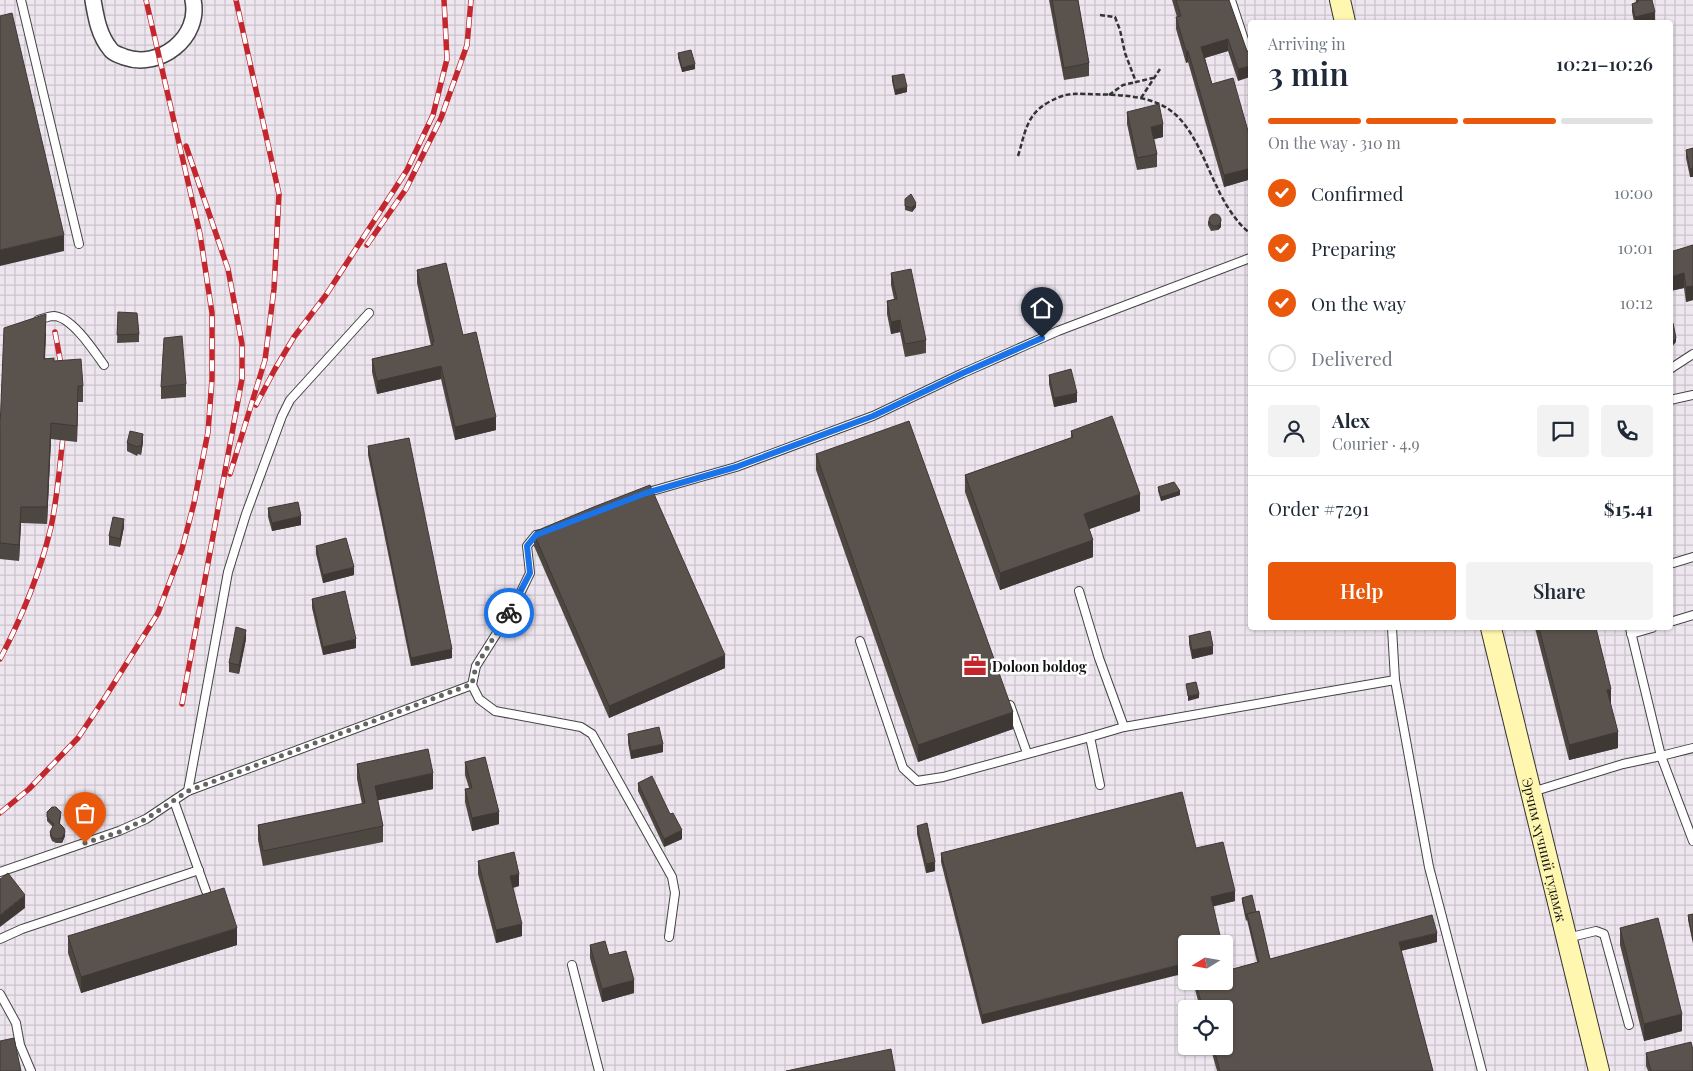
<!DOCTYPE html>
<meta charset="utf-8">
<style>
:root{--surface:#fff;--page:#f2f2f3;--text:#1f2937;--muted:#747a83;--line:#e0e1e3;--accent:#ea580c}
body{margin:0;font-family:"Playfair Display",serif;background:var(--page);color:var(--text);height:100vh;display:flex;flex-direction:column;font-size:19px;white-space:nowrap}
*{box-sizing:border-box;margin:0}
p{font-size:16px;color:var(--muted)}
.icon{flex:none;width:28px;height:28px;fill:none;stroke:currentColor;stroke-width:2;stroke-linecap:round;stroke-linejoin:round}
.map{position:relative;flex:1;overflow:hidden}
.side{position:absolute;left:1248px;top:20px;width:425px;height:610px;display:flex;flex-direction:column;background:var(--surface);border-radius:5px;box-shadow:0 1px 4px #0004}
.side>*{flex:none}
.needle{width:32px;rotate:259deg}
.buttons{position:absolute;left:1178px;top:935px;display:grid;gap:10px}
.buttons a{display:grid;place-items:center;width:55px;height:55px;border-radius:5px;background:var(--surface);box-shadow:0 1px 4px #0004;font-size:25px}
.pin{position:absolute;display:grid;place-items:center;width:42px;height:42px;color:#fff;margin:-51px -21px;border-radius:50% 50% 50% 0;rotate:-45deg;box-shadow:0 0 5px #0007}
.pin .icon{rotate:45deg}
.courier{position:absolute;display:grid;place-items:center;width:50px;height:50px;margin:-25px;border:4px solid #1a73e8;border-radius:50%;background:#fff;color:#222;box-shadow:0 1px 6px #0007}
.head em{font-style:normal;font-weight:600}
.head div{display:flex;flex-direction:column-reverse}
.head{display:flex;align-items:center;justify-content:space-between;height:85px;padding:0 20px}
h1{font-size:32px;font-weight:600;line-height:38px}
.bar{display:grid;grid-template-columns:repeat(4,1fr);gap:8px 5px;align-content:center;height:60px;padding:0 20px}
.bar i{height:6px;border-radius:4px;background:var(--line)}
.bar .on{background:var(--accent)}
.bar p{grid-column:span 4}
.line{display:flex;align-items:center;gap:12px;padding:0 20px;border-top:1px solid var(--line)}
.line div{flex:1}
.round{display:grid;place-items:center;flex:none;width:52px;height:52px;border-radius:5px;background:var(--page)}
ol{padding:0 20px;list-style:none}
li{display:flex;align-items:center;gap:15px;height:55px}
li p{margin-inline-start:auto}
li .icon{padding:5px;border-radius:50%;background:var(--accent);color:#fff;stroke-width:4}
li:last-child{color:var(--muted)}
li i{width:28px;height:28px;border:2px solid var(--line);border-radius:50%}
.primary-button{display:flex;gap:10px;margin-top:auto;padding:10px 20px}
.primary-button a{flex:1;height:58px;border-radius:5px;background:var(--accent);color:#fff;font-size:20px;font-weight:600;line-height:58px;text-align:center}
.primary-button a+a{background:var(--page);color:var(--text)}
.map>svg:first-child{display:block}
</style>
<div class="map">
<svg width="1693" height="1071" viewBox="0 0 1693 1071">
<defs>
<pattern id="industrial-grid" width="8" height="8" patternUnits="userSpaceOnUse" patternTransform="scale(1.25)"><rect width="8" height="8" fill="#eee6ef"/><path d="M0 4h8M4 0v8" fill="none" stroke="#cbc4cc"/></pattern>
</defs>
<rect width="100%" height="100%" fill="#fffdf5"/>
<path fill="url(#industrial-grid)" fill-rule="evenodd" d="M0 0H1693V1071H0ZM1250 22H1670V628H1250ZM1186 944H1224V981H1186ZM1186 1009H1224V1046H1186Z"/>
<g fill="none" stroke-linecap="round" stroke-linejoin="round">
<defs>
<g id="lane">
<polyline points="21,0 79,244"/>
<polyline points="1231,0 1250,58"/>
<path d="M38 320C42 319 49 316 54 316 72 317 94 351 104 365"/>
<polyline points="1670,369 1693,354"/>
<polyline points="1670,400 1693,395"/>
<polyline points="645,493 736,467 873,416 963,373 1058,331 1250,258"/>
<polyline points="541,534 536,535 527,546 530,573 514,606 476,666 472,685 479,699 495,711 581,727 592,734 672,877 675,893 669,937"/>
<polyline points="1670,564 1693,557"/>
<polyline points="1079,591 1099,658 1124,727"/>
<polyline points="1670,622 1693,615"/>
<polyline points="1392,628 1395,680 1429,867 1482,1071"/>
<polyline points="1631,634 1652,628"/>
<polyline points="860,641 903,768 917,781 943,777 1090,737"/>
<polyline points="1010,705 1027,753"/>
<polyline points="1693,748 1661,756 1693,841"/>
<polyline points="1100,785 1090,737 1124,727 1395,680"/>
<polyline points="188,791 228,572 246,514 282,416 290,400 369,313"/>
<polyline points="1532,792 1623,764 1661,756 1630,628"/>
<polyline points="174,801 206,891"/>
<polyline points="0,872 119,831 146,819 188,791 472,685"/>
<polyline points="1567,938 1596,931 1604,934 1629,1025"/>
<polyline points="0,939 22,929 199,870"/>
<polyline points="572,965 599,1071"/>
<polyline points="0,994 16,1023 20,1045 31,1071"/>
</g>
<path id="street" d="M93 0C96 18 99 36 111 50 114 54 120 55 124 57 160 70 201 37 193 0"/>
<g id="secondary">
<polyline points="1340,0 1345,22"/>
<path id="s1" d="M1491 628 1599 1071"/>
</g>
</defs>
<use href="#lane" stroke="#444" stroke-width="10"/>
<use href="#street" stroke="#444" stroke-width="18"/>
<use href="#secondary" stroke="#333" stroke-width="22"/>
<g stroke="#333" stroke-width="2.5" stroke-dasharray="5 2.5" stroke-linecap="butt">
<polyline points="1100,15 1115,17 1120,30 1125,53 1136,82 1153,78"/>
<polyline points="1109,95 1123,85 1136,82"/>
<polyline points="1141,98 1160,69"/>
<path d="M1018 156C1025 134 1026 114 1049 102 1062 95 1069 93 1085 94 1113 95 1153 93 1176 115 1196 134 1205 163 1217 187 1223 201 1237 224 1250 233"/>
</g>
<use href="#lane" stroke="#fff" stroke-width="8"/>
<use href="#street" stroke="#fff" stroke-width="15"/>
<use href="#secondary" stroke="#fff6b0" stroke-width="20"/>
<defs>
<g id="rail">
<polyline points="367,245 406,189 441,118 467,45 471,0"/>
<polyline points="55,332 60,359 61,375"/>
<polyline points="256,405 275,369 294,337 326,295 407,170 433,115 447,59 444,0"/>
<polyline points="230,474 265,360 274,289 279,194 236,0"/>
<path d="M0 659C22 617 40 573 51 527 58 494 60 461 64 428"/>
<polyline points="182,704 242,379 242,344 228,269 186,146"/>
<polyline points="0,813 29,789 78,738 106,696 158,613 182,549 194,503 208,432 212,379 212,313 200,234 146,0"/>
</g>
</defs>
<use href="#rail" stroke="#c4262e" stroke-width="5.5"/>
<use href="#rail" stroke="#fff" stroke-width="4" stroke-dasharray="11" stroke-linecap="butt"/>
</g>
<g fill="#4d4742">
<polygon points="1049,0 1078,0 1089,63 1089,76 1064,80"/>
<polygon points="1172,0 1229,0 1247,51 1238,81 1228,51 1205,58 1212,84 1250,138 1250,189 1248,180 1224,187 1188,62 1186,63 1176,29 1176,17 1177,17"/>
<polygon points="1636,0 1652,0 1655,20 1647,22 1634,22 1632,12 1632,4 1636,2"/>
<polygon points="678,53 695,69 682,72 678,58"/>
<polygon points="892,76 907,92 895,95 892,81"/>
<polygon points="1127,112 1163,137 1153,139 1157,154 1157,167 1137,170 1127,124"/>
<polygon points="1693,148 1693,177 1690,177 1686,158 1686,150"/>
<polygon points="905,199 916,207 912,212 905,210"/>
<polygon points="1221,219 1221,227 1218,230 1211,231 1208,225 1208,221"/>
<polygon points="1693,245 1693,300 1686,302 1684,288 1670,291"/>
<polygon points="417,270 463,335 496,430 455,440 441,379 377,394 372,372 372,359 431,346 417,283"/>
<polygon points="891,273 926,340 926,353 905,357 900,332 891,334 887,314 887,301 894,299 891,285"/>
<polygon points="118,312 139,334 139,342 117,343"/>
<polygon points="46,331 45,358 54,361 83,386 83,402 78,402 77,442 51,439 47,524 21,523 19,561 0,559 0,428"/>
<polygon points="1049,375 1077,402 1054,407 1049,384"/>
<polygon points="186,384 186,397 161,399 161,387"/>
<polygon points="1071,431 1140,511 1089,529 1093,557 1000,590 965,492 965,475 1071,438"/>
<polygon points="143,442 141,455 138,454 137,456 127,451 127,443"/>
<polygon points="368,446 452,658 411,666 368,455"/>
<polygon points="816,454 1013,729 918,762 816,470"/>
<polygon points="1158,487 1180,495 1161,501 1158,491"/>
<polygon points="268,508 301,525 272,531 268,517"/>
<polygon points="124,527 120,547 109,545 109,536"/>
<polygon points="534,534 725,668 609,718 534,546"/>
<polygon points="316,546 354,575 323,583 316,554"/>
<polygon points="312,599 356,648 323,655 312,608"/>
<polygon points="1535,628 1596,628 1611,704 1610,704 1618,748 1569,760"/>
<polygon points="1189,636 1213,654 1192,659 1189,644"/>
<polygon points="246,639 239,674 229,672 229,663"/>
<polygon points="628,734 663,752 631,759 628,743"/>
<polygon points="465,762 499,824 472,831 465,802 465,789 469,788 465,775"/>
<polygon points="357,764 433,789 377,800 383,826 383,842 263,866 258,840 258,825 362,804 357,779"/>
<polygon points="638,783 670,814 682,839 664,847 638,791"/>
<polygon points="47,812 61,816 60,823 65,836 62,843 56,843 52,841 50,836 50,832 53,827 47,821"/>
<polygon points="917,826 935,871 926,873 917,834"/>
<polygon points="1196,848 1235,901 1213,906 982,1024 941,862 941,853"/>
<polygon points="478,861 519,886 513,888 522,936 496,943 478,874"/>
<polygon points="1242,898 1256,912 1270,959 1437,942 1401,951 1433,1071 1217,1071 1210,1046 1224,1046 1224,1009 1200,1009 1193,981 1224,981 1229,970 1257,962 1247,920 1246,921 1242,902"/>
<polygon points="1693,914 1693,944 1688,920 1688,915"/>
<polygon points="1620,928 1682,1031 1644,1041 1620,945"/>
<polygon points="68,936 237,945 81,993 68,953"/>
<polygon points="590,945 609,955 634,993 602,1002 590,958"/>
<polygon points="1646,1053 1693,1071 1648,1071 1646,1066"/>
</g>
<g fill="#3f3936">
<polygon points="1655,12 1655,20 1647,22 1635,22 1635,17"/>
<polygon points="1228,39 1228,51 1201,59 1201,47"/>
<polygon points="1186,51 1188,51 1188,62 1186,63"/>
<polygon points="695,64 695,69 682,72 682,68"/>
<polygon points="1250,66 1250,77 1238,81 1238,69"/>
<polygon points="907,87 907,92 895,95 895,90"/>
<polygon points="1163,124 1163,137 1151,140 1151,127"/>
<polygon points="1693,168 1693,177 1690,177 1690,169"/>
<polygon points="1248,169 1248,180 1224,187 1224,175"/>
<polygon points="916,203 916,207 912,212 912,208"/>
<polygon points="1221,223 1221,227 1218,230 1218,226"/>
<polygon points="64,235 64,251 0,266 0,250"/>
<polygon points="1684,273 1684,288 1670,291 1670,277"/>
<polygon points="1693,286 1693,300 1686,302 1686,287"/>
<polygon points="46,314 46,331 44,375 44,359"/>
<polygon points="900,320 900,332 891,334 891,322"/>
<polygon points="1676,338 1676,342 1670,349 1670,344"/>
<polygon points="441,366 441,379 377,394 377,381"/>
<polygon points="78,386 78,402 77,442 77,426"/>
<polygon points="1077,393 1077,402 1054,407 1054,398"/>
<polygon points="496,417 496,430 455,440 455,427"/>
<polygon points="51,423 51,439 47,524 47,507"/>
<polygon points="143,434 143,442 141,455 141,446"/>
<polygon points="1180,491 1180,495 1161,501 1161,497"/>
<polygon points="1140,494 1140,511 1084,531 1084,514"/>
<polygon points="21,507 21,523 19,561 19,545"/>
<polygon points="301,516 301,525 272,531 272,523"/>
<polygon points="124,519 124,527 120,547 120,539"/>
<polygon points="1093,540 1093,557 1000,590 1000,573"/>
<polygon points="354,567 354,575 323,583 323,575"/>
<polygon points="246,630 246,639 239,674 239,665"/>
<polygon points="356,639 356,648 323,655 323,647"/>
<polygon points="1213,646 1213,654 1192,659 1192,650"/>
<polygon points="452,649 452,658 411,666 411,658"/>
<polygon points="725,655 725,668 609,718 609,706"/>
<polygon points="1611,689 1611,704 1607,705 1607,690"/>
<polygon points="1199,694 1199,698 1188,701 1188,696"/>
<polygon points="1013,712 1013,729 918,762 918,745"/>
<polygon points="1618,732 1618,748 1569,760 1569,745"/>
<polygon points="663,744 663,752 631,759 631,751"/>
<polygon points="433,773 433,789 375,801 375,786"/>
<polygon points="499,812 499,824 472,831 472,818"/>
<polygon points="682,830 682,839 664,847 664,839"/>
<polygon points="65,832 65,836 62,843 62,838"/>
<polygon points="935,862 935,871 926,873 926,864"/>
<polygon points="519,874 519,886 510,888 510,876"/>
<polygon points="1235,891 1235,901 1211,907 1211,897"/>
<polygon points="25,895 25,908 0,927 0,915"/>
<polygon points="522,924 522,936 496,943 496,930"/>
<polygon points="237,928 237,945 81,993 81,977"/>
<polygon points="1437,933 1437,942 1399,951 1399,942"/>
<polygon points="1186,963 1186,973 982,1024 982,1015"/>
<polygon points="634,980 634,993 602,1002 602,989"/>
<polygon points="1682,1014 1682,1031 1644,1041 1644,1024"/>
</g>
<g fill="#5a524d" stroke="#3f3936">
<polygon points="1052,0 1078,0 1089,63 1064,68"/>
<polygon points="1176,0 1229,0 1247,51 1250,51 1250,66 1238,69 1228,39 1201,47 1212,84 1233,78 1250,138 1250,177 1248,169 1224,175 1188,51 1186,51 1176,17 1181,16"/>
<polygon points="1638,0 1652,0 1655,12 1635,17 1632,4 1638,2"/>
<polygon points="12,13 64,235 0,250 0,16"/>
<polygon points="691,50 695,64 682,68 678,53"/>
<polygon points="904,74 907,87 895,90 892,76"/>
<polygon points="1159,104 1163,124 1151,127 1157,154 1137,158 1127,112"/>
<polygon points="1693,148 1693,168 1690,169 1686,150"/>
<polygon points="911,194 916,203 912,208 905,206 905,199"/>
<circle cx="1215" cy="220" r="6"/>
<polygon points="1693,245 1693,286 1686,287 1684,273 1670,277 1670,252"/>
<polygon points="446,263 463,335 476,332 496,417 455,427 441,366 377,381 372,359 433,345 432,342 434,342 417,270"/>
<polygon points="911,269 926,340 905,344 900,320 891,322 887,301 897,299 891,273"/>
<polygon points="118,312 137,313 139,334 117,335"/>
<polygon points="46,314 44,359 54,358 54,361 81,359 83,386 78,386 77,426 51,423 47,507 21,507 19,545 0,543 0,428 4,328"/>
<polygon points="1670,323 1673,323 1676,338 1670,344"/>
<polygon points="182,336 186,384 161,387 164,338"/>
<polygon points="1071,369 1077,393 1054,398 1049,375"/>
<polygon points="1112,416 1140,494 1084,514 1093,540 1000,573 965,475 1073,437 1071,431"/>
<polygon points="909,421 1013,712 918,745 816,454"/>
<polygon points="130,431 143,434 141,446 138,446 137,447 127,443"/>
<polygon points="409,438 452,649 411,658 368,446"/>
<polygon points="1174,482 1180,491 1161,497 1158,487"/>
<polygon points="650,485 725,655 609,706 534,534 536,531 591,508"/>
<polygon points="298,502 301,516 272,523 268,508"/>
<polygon points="113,517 124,519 120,539 109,536"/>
<polygon points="346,538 354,567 323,575 316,546"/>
<polygon points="345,591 356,639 323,647 312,599"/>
<polygon points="236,627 246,630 239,665 229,663"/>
<polygon points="1539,628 1596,628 1611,689 1607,690 1618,732 1569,745"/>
<polygon points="1210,631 1213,646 1192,650 1189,636"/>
<polygon points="1196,682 1199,694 1188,696 1186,684"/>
<polygon points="659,727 663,744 631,751 628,734"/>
<polygon points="428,749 433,773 375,786 383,826 263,851 258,825 365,803 357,764"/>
<polygon points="485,757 499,812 472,818 465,789 472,788 465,762"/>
<polygon points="652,776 670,814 673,813 682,830 664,839 638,783"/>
<polygon points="1182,792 1196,848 1223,842 1235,891 1211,897 1222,944 1186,944 1186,963 982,1015 941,853"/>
<polygon points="52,807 56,807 61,812 59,823 64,828 65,832 62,838 56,839 52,837 50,832 54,824 47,817 47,812"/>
<polygon points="927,823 935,862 926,864 917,826"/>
<polygon points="514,852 519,874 510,876 522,924 496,930 478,861"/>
<polygon points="8,873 25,895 0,915 0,879"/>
<polygon points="224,888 237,928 81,977 68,936"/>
<polygon points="1252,895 1256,912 1247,914 1247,916 1246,916 1242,898"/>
<polygon points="1259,911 1270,959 1432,915 1437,933 1399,942 1433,1071 1220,1071 1213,1046 1224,1046 1224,1009 1203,1009 1195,981 1224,981 1224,949 1229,970 1259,962 1247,914"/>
<polygon points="1693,914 1693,940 1688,915"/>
<polygon points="1658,918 1682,1014 1644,1024 1620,928"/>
<polygon points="605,941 609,955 626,951 634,980 602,989 590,945"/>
<polygon points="14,1038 21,1071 0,1071 0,1041"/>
<polygon points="1691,1042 1693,1050 1693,1071 1651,1071 1646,1053"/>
<polygon points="891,1049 895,1071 786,1071"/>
</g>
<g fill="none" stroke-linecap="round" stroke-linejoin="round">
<polyline stroke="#646461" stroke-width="5" stroke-dasharray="0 9" points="85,843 119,832 146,819 188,791 472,684 476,666 509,613"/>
<polyline stroke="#1a73e8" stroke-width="6" points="509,613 530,573 527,546 536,535 646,493 736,467 873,416 963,373 1042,338"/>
</g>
<defs>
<symbol id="office-bare" viewBox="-9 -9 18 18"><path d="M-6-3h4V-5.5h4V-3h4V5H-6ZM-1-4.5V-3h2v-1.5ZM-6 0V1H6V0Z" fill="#c4262e" stroke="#fff" stroke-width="2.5" paint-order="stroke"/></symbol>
</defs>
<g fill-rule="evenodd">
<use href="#office-bare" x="959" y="650" width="32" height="32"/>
</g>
<g text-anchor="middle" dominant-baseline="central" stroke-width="5" stroke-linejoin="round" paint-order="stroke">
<g font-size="14" font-weight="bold" fill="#111" stroke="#fff" text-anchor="start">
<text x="992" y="666">Doloon boldog</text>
</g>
<g font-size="14" fill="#111" stroke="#fff">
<text stroke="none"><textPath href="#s1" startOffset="228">Эрчим хүчний гудамж</textPath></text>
</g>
</g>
</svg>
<div class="buttons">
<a><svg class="needle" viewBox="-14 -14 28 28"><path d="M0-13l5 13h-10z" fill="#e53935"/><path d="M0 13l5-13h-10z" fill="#747a83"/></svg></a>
<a><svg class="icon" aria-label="locate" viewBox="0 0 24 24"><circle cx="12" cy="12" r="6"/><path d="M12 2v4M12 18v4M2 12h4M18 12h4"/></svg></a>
</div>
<div class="pin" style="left:85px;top:843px;background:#ea580c"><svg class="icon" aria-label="bag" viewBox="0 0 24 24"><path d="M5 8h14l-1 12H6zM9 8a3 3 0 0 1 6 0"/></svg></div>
<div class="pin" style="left:1042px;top:338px;background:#1f2937"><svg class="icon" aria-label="home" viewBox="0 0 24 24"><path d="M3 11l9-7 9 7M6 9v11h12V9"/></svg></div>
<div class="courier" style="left:509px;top:613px"><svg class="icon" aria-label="bike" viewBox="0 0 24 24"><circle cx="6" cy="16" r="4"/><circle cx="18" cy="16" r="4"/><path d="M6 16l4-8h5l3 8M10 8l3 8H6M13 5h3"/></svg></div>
<section class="side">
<div class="head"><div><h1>3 min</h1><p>Arriving in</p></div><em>10:21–10:26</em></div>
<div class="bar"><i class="on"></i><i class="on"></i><i class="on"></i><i></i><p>On the way · 310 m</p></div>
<ol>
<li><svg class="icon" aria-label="check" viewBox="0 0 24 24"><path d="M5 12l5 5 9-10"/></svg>Confirmed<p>10:00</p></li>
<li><svg class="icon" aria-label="check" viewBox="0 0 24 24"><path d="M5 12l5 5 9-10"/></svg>Preparing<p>10:01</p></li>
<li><svg class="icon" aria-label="check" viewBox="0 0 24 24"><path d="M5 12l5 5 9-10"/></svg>On the way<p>10:12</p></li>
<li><i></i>Delivered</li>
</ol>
<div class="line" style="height:90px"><a class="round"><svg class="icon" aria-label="person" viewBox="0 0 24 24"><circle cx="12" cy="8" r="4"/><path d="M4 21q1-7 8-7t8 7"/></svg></a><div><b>Alex</b><p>Courier · 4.9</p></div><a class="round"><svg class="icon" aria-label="chat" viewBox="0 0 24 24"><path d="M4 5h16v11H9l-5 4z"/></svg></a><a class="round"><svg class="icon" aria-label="phone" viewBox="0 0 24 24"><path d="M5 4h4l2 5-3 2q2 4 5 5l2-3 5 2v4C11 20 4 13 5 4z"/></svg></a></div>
<div class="line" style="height:65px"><div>Order #7291</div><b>$15.41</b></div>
<div class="primary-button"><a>Help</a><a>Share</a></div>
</section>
</div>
